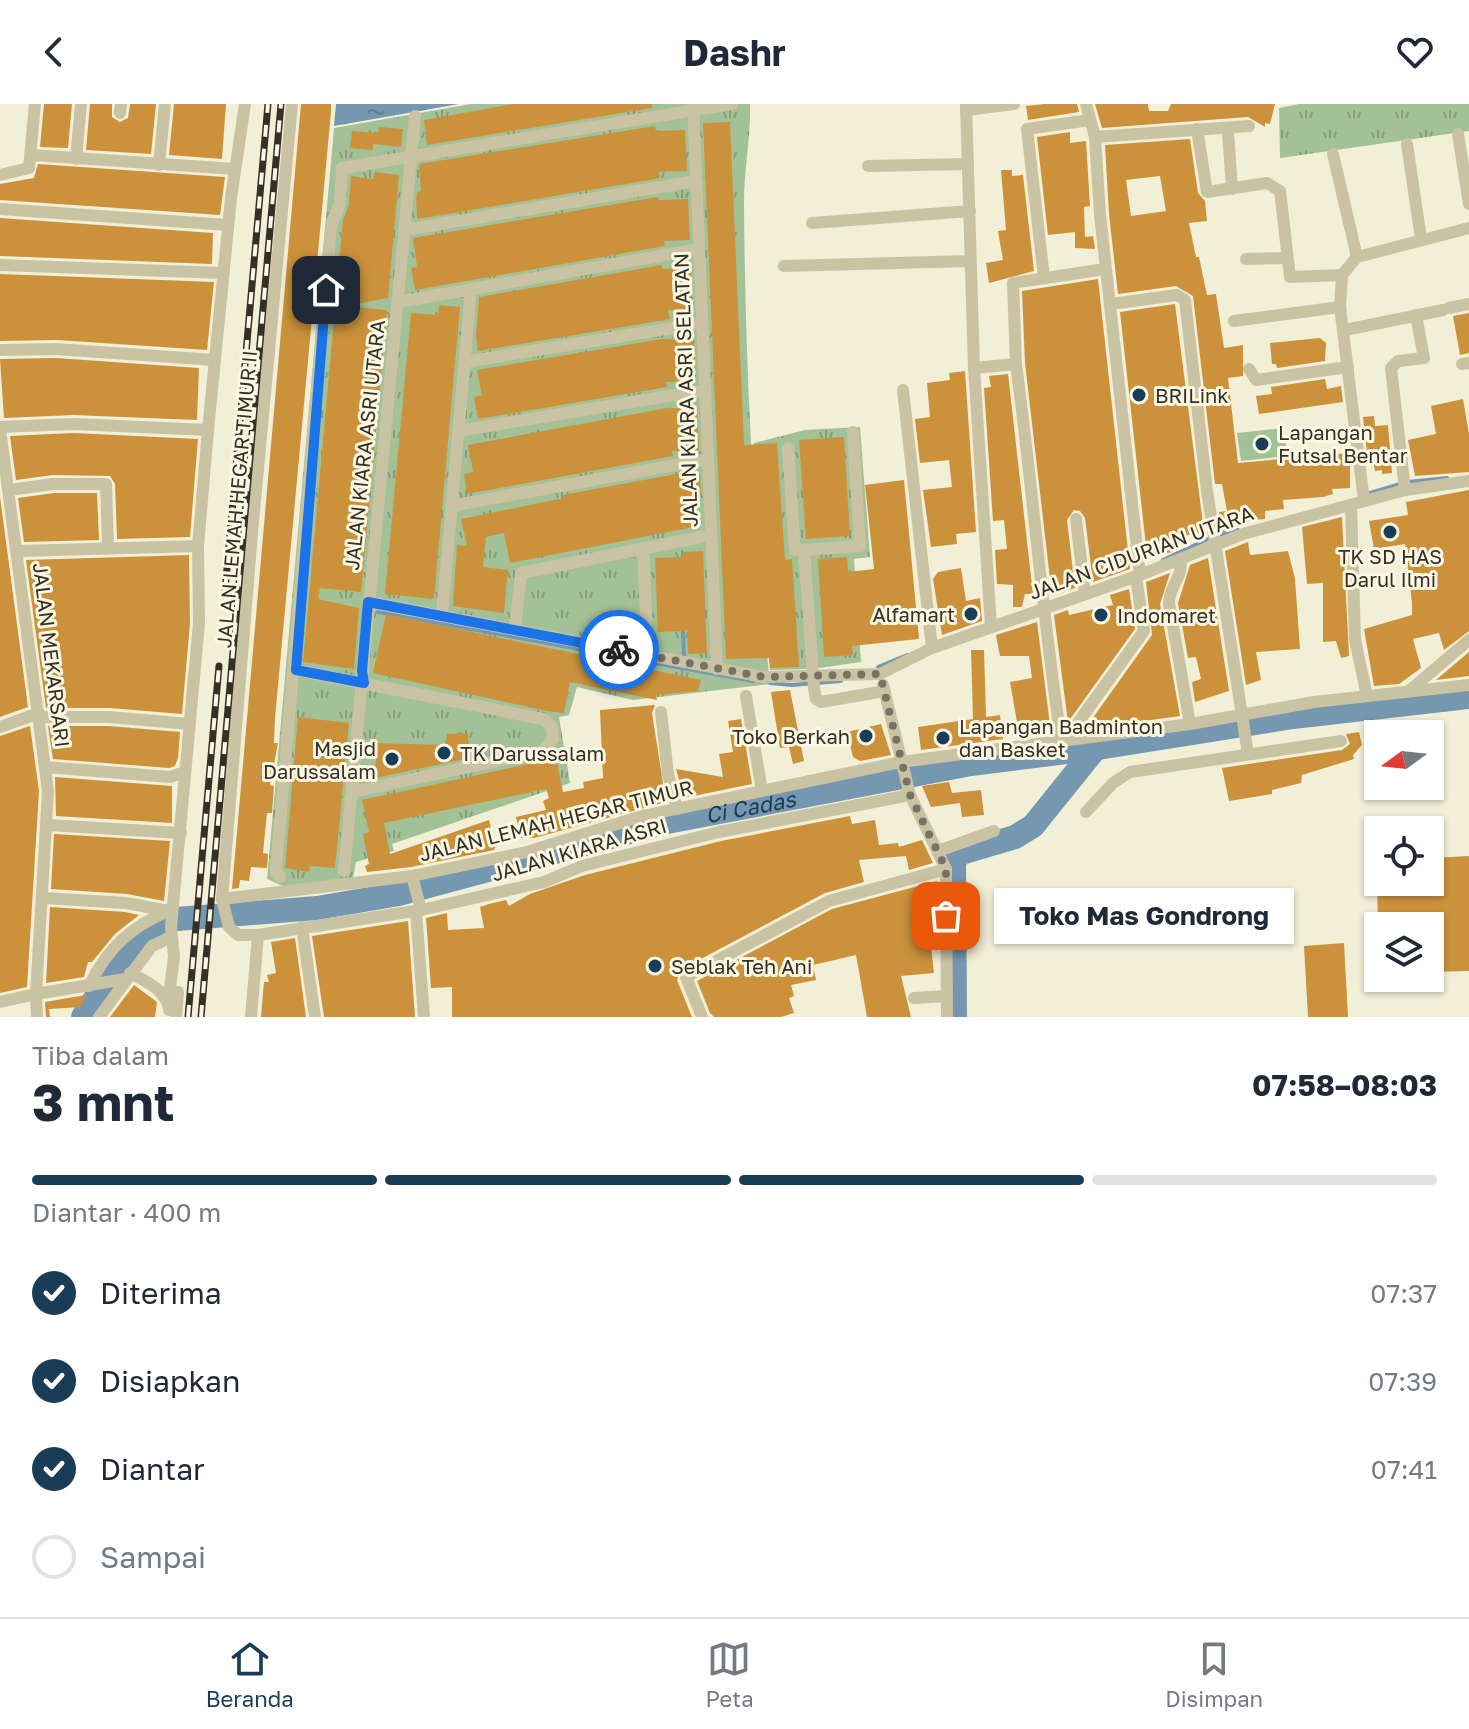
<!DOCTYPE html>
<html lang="id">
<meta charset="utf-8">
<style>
:root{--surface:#fff;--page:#f2f2f3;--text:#1f2937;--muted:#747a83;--line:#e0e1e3;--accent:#193d57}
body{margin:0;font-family:"Golos Text",sans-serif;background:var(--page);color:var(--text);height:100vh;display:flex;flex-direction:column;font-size:30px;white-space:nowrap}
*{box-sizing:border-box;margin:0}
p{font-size:26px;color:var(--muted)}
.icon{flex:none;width:44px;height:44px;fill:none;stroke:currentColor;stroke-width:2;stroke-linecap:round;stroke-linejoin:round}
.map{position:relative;height:913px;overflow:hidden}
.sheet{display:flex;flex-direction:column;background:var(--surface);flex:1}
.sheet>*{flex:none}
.needle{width:52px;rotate:255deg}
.buttons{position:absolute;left:1364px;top:616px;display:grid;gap:16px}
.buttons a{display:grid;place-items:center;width:80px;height:80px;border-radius:0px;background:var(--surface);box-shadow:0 2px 6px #0004;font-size:40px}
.pin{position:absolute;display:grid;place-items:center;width:68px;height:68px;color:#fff;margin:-34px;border-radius:16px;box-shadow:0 4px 12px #0006}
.courier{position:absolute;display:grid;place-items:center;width:80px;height:80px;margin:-40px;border:6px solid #1a73e8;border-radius:50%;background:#fff;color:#222;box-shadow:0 2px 10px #0007}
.bubble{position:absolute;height:56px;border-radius:0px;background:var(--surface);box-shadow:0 2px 6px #0004;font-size:26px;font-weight:700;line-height:56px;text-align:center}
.overview em{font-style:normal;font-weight:700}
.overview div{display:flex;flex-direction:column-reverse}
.overview{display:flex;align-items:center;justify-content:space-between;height:136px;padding:0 32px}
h1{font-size:52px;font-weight:700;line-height:60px}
.bar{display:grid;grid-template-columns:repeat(4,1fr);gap:12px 8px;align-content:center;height:96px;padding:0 32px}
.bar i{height:10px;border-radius:6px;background:var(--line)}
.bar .on{background:var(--accent)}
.bar p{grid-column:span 4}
ol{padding:0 32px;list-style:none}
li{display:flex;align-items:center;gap:24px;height:88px}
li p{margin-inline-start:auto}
li .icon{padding:8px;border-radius:50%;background:var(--accent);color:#fff;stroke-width:4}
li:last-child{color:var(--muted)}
li i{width:44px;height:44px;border:4px solid var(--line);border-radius:50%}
header{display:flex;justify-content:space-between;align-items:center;height:104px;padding:0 32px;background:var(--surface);font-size:36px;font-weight:700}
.tabs{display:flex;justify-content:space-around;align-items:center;height:112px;border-top:2px solid var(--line);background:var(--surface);font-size:22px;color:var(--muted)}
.tabs a{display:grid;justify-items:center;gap:4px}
.tabs .on{color:var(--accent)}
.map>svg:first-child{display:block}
</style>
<header><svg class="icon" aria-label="back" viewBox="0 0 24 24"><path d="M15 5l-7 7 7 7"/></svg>Dashr<svg class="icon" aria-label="heart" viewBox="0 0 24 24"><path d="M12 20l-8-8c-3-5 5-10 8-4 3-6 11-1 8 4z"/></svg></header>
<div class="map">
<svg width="1469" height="913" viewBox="0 0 1469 913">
<defs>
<pattern id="grass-tufts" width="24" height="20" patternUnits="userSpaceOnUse" patternTransform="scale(2)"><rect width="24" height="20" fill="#a3c196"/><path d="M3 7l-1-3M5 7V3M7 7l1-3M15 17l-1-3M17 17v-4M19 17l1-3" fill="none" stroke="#869d7a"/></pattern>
<pattern id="water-ripples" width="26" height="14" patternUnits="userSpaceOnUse" patternTransform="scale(2)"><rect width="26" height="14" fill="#7598b0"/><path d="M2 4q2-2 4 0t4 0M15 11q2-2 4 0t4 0" fill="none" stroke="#617c8f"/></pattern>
</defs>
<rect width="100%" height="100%" fill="#f2efd7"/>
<g fill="url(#grass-tufts)">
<path d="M471 0H750C751 33 744 65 744 98 745 259 753 420 770 580L633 596 577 583 569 611 559 613 570 679 392 740 394 747 356 758 353 774 285 783 267 775 334 24Z"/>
<polygon points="1299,0 1469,0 1469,27 1280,54 1279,4"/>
<polygon points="860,323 870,453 854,455 861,558 812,565 770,566 755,427 754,339 805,326"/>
</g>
<polygon fill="#a3c196" points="1284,324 1287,352 1241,357 1237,329"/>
<polygon fill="url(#water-ripples)" points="336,0 459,0 334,22"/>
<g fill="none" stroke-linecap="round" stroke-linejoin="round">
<g stroke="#7598b0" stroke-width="4">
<polyline points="1408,378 1447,374"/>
<polyline points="1367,390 1400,380"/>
<polyline points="1216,432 1238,426"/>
<polyline points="1163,456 1208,435"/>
<polyline points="378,508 753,577"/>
<polyline points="683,525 684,553"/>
<polyline points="878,563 907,551"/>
<polyline points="770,579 792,581 841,577"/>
</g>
<g stroke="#7598b0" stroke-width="24">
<path id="s1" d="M83 913 121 856 164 816 317 804 399 790 667 718 971 660 1098 644 1293 613 1469 593"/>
<polyline points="955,913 954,756 961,749 1015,733 1033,722 1095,645"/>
</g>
</g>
<g fill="#cb923b" fill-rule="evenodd">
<polygon points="44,0 72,0 68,44 40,43"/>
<polygon points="90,0 112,0 112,13 120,18 128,14 130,0 156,0 151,50 86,46"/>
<polygon points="174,0 226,0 222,55 169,51"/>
<polygon points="301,0 331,0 331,8 275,614 274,639 278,639 270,681 274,682 272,709 267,709 263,749 268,750 267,764 251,763 249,777 240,776 239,784 232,785"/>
<polygon points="513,0 652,0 652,4 427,41 424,16"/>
<polygon points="1044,0 1077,0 1079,8 1028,16 1026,2"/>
<polygon points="1095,0 1148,0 1149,7 1168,7 1171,0 1275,0 1270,20 1265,19 1265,23 1248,13 1102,24"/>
<polygon points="730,18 744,341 777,339 785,456 792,455 799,563 770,564 769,554 726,555 703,19"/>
<polygon points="655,22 656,27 685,26 687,67 659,68 660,73 655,75 418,115 416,99 417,88 421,87 419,60"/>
<polygon points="379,23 403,25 401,43 373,40 373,46 350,44 352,27 378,29"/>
<polygon points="1070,28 1070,39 1086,37 1090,102 1084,103 1085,133 1093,132 1095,145 1075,144 1075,128 1048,131 1037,33"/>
<path d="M1190 35 1198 89 1205 97 1207 117 1189 119 1196 153H1199L1207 191 1216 190 1224 244 1243 241V272L1228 274 1238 359 1349 349 1350 360V384L1332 385 1333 390 1323 393 1283 396 1284 405 1265 407V415L1241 417V421L1223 428 1219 408 1227 407 1222 380H1215L1193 192 1176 182 1118 190 1109 110 1105 41ZM1160 72 1166 107 1131 112 1126 76Z"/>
<polygon points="38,60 225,73 220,111 0,96 0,80 34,74"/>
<polygon points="1001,66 1012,66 1012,72 1023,71 1034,167 989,179 986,159 1003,156 998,127 1006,126"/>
<polygon points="375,68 399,71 388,194 344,202 387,206 361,488 320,484 318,495 359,504 354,565 303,558 343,116 349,101 351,72 374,75"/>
<polygon points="658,93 659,96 688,95 690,136 664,137 665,142 415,186 411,164 417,163 413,134"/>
<polygon points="0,114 213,129 212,160 0,152"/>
<polygon points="662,161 662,165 691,164 693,205 668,206 670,215 659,217 478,247 476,232 479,193"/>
<polygon points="0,170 214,178 207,246 57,236 0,237"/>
<polygon points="1098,175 1130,465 1093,478 1085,414 1080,407 1074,406 1067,416 1075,484 1052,492 1025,259 1022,187"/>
<polygon points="1175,200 1204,428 1172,434 1174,448 1147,451 1120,208"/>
<polygon points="439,201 460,203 434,495 385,490 411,209 438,211"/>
<polygon points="1469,209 1469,249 1460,251 1453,212"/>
<polygon points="1320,234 1326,239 1325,257 1277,264 1276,260 1272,260 1270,239"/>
<polygon points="662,235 694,236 696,277 666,278 667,283 478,315 474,293 482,291 477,266"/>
<polygon points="56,254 199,264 197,316 73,311 4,314 0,255"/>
<polygon points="965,267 976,428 956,430 957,440 931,443 923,386 952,383 949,356 920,359 915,315 930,313 927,279 950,276 949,269"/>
<polygon points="1008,270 1033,490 1025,490 1022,503 1013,503 1013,481 997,480 995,446 1007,445 1004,416 993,417 984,284 991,283 989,272"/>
<polygon points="1325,275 1327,285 1341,282 1343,298 1259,310 1256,292 1272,290 1271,283"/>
<polygon points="1463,295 1469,330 1469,368 1415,372 1408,336 1436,330 1431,302"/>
<polygon points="667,304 697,305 699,346 672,347 673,352 467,390 464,370 473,368 468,341"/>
<polygon points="1374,312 1375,322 1388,321 1392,369 1382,370 1382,366 1375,367 1373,358 1368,358 1363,313"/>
<polygon points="73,329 198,335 190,433 117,435 115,380 110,372 53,371 16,376 10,332"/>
<polygon points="844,333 850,432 806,435 799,336"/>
<polygon points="676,370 700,370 701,391 692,391 699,422 510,459 504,429 486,433 483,463 508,466 504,509 453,502 457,441 467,442 461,415 564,394 563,391"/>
<polygon points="904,376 919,535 852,542 853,551 824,553 818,455 847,453 848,468 874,465 865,381"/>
<polygon points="1469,386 1469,527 1444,546 1439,529 1413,535 1421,564 1399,580 1374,582 1364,525 1412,511 1412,499 1405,440 1374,445 1369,417 1408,411 1406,398"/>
<polygon points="54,389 97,389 99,436 24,438 18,394"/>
<polygon points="0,393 28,603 0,613"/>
<polygon points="1342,413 1349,552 1341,554 1336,537 1323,538 1323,479 1307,480 1302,423"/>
<polygon points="1248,438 1250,451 1288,447 1295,475 1300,545 1256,548 1261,576 1246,581 1225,447"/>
<polygon points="703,447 707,549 691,550 688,549 687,527 658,528 655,454 683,453 683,448"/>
<polygon points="189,451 190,519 182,610 110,604 46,604 26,456"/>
<polygon points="1208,454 1229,587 1195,598 1192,578 1201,575 1196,553 1188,554 1178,499 1190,461"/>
<polygon points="961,464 966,497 980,494 982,517 942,531 933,475 938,468"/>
<polygon points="1170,469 1160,500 1180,612 1085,625 1152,531 1146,478"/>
<polygon points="1129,485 1135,525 1068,618 1054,511 1068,506 1069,511 1113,501 1110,491"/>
<polygon points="386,510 429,519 701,576 698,587 656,591 657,596 570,578 564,609 547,607 373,569"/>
<polygon points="1037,518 1051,629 1029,632 1026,617 1017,618 1010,578 1032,574 1029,552 1000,552 996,531"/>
<polygon points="971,546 984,546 986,613 1000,611 1003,635 921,646 918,623 973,615"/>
<polygon points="1469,548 1469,572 1436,576"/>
<polygon points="790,586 804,657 793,660 789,643 780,644 771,588"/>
<polygon points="655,601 652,609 666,698 534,734 521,734 516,713 546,706 543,697 549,694 546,685 384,719 390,750 489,716 496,742 494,746 411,763 367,768 365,762 369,760 363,730 369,728 362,696 556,654 563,688 584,684 583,678 603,674 600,606"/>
<polygon points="298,613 349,619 335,764 310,762 309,768 285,764"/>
<polygon points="741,615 752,680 684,694 676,665 723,673 719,650 733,648 728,617"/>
<polygon points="881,620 891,651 860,657 853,653 847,628"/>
<polygon points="30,622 39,687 27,883 0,889 0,632"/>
<polygon points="48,622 109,622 180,628 178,654 175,662 169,664 53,655"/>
<polygon points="1359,628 1362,641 1353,651 1354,655 1302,671 1301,679 1272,686 1272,690 1229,697 1222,664 1342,646 1350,640 1346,630"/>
<polygon points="468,629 469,654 375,674 377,639 445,641 447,630"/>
<polygon points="55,673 172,682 172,719 56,712"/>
<polygon points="949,678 952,689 981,686 984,711 962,713 960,699 931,703 922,682"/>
<polygon points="850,712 852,720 875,716 879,741 898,739 899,743 922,736 933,759 909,766 906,752 859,756 864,778 825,789 682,865 677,876 692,913 452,913 452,883 431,884 426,814 447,809 448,826 484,824 480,803 489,800 506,796 509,802 530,790 585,771 721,737"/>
<polygon points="54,730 170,737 164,797 127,790 51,785"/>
<polygon points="1469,752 1469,867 1430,868 1430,822 1378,822 1377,778 1430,778 1430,754"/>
<polygon points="937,777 937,818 927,819 934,842 931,842 934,869 901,872 911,913 867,913 856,851 813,861 816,876 791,881 794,892 789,894 794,909 781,913 714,913 710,909 697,877 832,805"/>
<polygon points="50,803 125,808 139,811 115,830 92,858 88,858 84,873 46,879"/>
<polygon points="408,817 415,913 324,913 312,832"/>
<polygon points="295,834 306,913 261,913 264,878 269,878 267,871 276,869 271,838"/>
<polygon points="1344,839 1348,913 1308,913 1304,842"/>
<polygon points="134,881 157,898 155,913 110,913"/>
<polygon points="86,891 81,903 49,905 50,913 46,913 45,898"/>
</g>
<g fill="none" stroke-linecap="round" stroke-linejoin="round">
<g stroke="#cac3a3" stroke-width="12">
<polyline points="693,0 717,565"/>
<polyline points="966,0 974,264 991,522"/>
<polyline points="1086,0 1095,33 1100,111 1140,471"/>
<polyline points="966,6 1014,0"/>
<polyline points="120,9 121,0"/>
<polyline points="1197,25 1207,88 1267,79 1280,87 1290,173 1342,171"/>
<polyline points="1228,28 1232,85"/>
<polyline points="1458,30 1469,100"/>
<polyline points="1095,33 1249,22"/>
<polyline points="1407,40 1421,135"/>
<polyline points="1333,50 1357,153"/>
<polyline points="32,51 235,65"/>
<polyline points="76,55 81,0"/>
<polyline points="159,61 165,0"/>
<polyline points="868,62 968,60"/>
<polyline points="0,71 29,64 35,0"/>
<polyline points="0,105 228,121"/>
<polyline points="812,119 970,107"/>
<polyline points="405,126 696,77"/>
<polyline points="1246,155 1287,154"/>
<polyline points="0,161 223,169"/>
<polyline points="784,162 970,157"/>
<polyline points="1044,174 1027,25 1090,16"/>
<polyline points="399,198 699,145"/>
<polyline points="1111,200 1177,191 1185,196 1207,387 1248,650"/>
<polyline points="1449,204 1469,200"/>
<polyline points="1234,217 1340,203"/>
<polyline points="1345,226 1443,206"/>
<polyline points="0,246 56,245 215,256"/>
<polyline points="465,258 702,219"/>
<path d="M1016 260C1033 385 1042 510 1061 635"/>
<polyline points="1462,260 1469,259"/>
<polyline points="974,264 1016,260 1013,179 1105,165"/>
<polyline points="1249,265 1256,276 1348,263"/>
<polyline points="903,286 932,544"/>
<polyline points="0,323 73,320 208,326"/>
<polyline points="0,325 48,687 36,890 0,898"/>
<polyline points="458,327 705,286"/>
<polyline points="853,328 860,442 804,446 814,584 816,595 821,598 885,587"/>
<polyline points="788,344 795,446 804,446"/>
<polyline points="9,386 53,380 106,380 108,441"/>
<polyline points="1405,386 1391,264 1398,257 1424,254 1416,211"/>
<polyline points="1364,397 1340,203 1342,171 1357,153 1469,124"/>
<polyline points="1351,401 1355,536 1367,592"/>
<polyline points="451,402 708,355"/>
<polyline points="1076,415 1085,490"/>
<polyline points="643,445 648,551"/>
<polyline points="19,447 198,442"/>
<path d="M1180 455C1184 473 1169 482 1169 499L1190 620"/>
<polyline points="368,498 764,573 880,570 932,544 1140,471 1243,430 1405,386 1469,377"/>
<polyline points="442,510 471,186"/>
<polyline points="515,524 521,469 711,431"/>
<polyline points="296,566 543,615 552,623 553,635 543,647 352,688"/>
<polyline points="883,581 910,691 946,765 947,913"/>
<polyline points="1410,586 1469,536"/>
<polyline points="746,592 762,687"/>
<polyline points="661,608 668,670 677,705"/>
<polyline points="40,613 109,613 189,620"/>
<polyline points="0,623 39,609"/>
<polyline points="1067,634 1144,527 1136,473"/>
<polyline points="45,663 170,673 185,668"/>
<polyline points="910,691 719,728 582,762 544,778 421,806 258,831 238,831 229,823 222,795 412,772 527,748 642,712 901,658 1190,620 1314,598 1469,581"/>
<polyline points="1086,708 1113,679 1130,668 1341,637"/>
<polyline points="48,721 181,729"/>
<polyline points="938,747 994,727"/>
<polyline points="344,767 415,12"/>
<polyline points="412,772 421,806"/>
<polyline points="280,773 276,766 331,123 340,100 342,64 732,0"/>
<polyline points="44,794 126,799 169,807"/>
<polyline points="222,795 252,429 292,0"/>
<polyline points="416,807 424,913"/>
<polyline points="302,823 315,913"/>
<path d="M130 869C145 877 167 886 169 906"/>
<path d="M89 882C107 845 131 822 169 807"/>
<polyline points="914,894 947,892"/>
<polyline points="168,899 174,853 171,823 199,519 198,442 208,326 231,94 245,0"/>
<polyline points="37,913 36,890 125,875"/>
<polyline points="99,913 152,842 171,833"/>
<polyline points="176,913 178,888"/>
<polyline points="251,913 258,831"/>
<polyline points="702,913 686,873 829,797 946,765"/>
</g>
<defs>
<g id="rail">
<polyline points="225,487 268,0"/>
<polyline points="188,913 219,562"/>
<polyline points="201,913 281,0"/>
</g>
</defs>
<use href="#rail" stroke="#352f25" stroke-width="7"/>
<use href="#rail" stroke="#faf7e3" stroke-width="4" stroke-dasharray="12" stroke-linecap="butt"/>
</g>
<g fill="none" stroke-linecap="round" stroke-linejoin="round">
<polyline stroke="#777263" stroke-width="8" stroke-dasharray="0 14.4" points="619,546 764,573 880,570 910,691 946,765 946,812"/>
<polyline stroke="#1a73e8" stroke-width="10" points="326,186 296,566 364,579 362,567 368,498 619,546"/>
</g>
<g fill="#193d57" stroke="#faf7e3" stroke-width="3">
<circle cx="1139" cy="291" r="8"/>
<circle cx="1262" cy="340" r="8"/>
<circle cx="1390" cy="428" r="8"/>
<circle cx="971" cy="510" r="8"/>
<circle cx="1101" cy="511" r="8"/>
<circle cx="866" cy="632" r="8"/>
<circle cx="943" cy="634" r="8"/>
<circle cx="444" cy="649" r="8"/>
<circle cx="392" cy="655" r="8"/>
<circle cx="655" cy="862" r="8"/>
</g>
<g text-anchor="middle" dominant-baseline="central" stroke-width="6" stroke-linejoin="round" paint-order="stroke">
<g font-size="20" fill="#352f25" stroke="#faf7e3">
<text transform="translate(685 286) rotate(-92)">JALAN KIARA ASRI SELATAN</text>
<text transform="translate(364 341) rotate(-84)">JALAN KIARA ASRI UTARA</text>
<text transform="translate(236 395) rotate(-85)">JALAN LEMAH HEGAR TIMUR II</text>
<text transform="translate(1141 448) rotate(-20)">JALAN CIDURIAN UTARA</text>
<text transform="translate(52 551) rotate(83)">JALAN MEKARSARI</text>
<text transform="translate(556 716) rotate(-14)">JALAN LEMAH HEGAR TIMUR</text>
<text transform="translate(579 745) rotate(-16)">JALAN KIARA ASRI</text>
</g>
<g font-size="20" fill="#352f25" stroke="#faf7e3" text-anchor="start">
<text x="1155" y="291">BRILink</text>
<text x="1278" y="328">Lapangan<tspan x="1278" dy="23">Futsal Bentar</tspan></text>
<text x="1390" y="452" text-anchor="middle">TK SD HAS<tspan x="1390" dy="23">Darul Ilmi</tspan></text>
<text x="955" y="510" text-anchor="end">Alfamart</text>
<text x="1117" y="511">Indomaret</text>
<text x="959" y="622">Lapangan Badminton<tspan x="959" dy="23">dan Basket</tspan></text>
<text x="850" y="632" text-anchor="end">Toko Berkah</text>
<text x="376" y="644" text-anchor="end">Masjid<tspan x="376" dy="23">Darussalam</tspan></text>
<text x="460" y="649">TK Darussalam</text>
<text x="671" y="862">Seblak Teh Ani</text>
</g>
<g font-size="22" font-style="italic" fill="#193d57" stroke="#faf7e3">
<text stroke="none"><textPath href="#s1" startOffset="726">Ci Cadas</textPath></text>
</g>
</g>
</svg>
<div class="buttons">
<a><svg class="needle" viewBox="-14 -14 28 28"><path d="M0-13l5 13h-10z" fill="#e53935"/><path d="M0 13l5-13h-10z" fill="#747a83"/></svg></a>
<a><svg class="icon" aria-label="locate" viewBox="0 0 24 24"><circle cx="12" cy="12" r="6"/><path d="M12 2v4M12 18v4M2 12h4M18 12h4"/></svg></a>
<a><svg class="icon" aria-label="layers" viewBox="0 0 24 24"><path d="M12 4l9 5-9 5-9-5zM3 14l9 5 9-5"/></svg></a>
</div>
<div class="pin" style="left:946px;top:812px;background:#ea580c"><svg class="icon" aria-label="bag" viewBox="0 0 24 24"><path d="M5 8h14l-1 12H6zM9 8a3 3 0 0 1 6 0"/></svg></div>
<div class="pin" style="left:326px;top:186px;background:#1f2937"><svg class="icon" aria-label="home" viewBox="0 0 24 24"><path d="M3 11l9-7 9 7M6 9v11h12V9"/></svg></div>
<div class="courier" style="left:619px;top:546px"><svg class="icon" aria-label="bike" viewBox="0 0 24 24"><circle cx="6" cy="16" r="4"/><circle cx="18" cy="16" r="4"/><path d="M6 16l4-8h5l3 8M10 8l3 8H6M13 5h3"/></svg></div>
<div class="bubble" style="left:994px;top:784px;width:300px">Toko Mas Gondrong</div>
</div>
<section class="sheet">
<div class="overview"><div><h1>3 mnt</h1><p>Tiba dalam</p></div><em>07:58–08:03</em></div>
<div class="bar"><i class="on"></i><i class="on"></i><i class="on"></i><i></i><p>Diantar · 400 m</p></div>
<ol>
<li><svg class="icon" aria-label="check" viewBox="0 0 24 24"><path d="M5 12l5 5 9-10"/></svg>Diterima<p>07:37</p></li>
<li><svg class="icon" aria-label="check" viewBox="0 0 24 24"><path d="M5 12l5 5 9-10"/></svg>Disiapkan<p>07:39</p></li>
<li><svg class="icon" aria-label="check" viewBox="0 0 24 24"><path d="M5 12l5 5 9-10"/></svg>Diantar<p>07:41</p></li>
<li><i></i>Sampai</li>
</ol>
</section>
<nav class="tabs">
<a class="on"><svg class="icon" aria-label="home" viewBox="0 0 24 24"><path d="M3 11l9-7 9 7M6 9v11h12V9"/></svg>Beranda</a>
<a><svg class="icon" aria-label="map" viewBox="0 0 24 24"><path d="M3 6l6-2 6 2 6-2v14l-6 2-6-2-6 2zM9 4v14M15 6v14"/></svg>Peta</a>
<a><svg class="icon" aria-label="saved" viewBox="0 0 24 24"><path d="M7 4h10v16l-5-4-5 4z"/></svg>Disimpan</a>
</nav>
